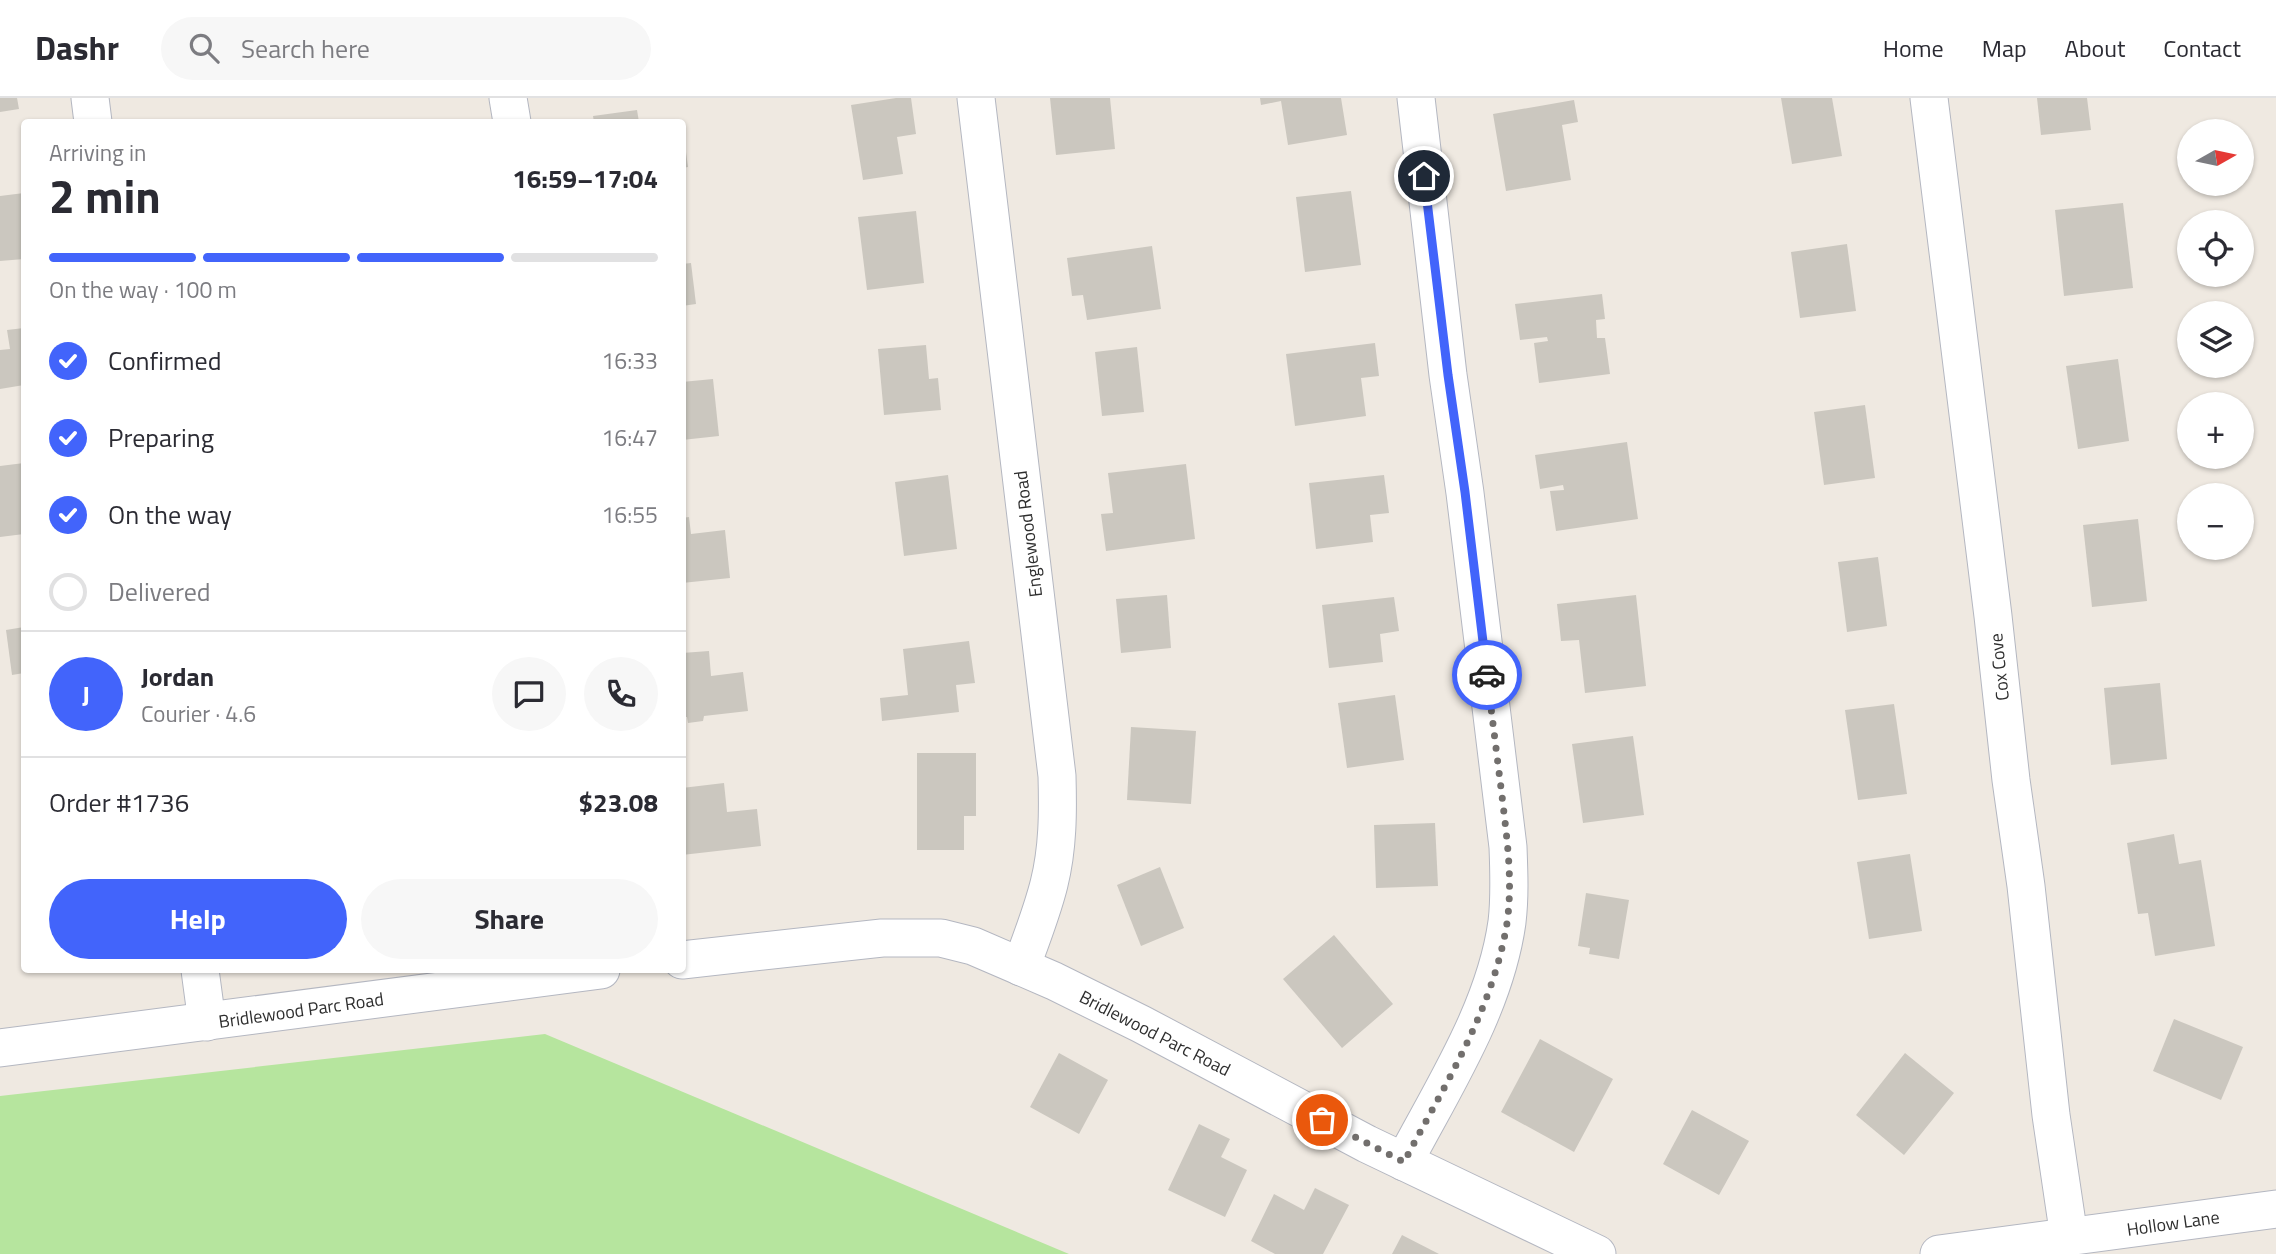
<!DOCTYPE html>
<meta charset="utf-8">
<style>
:root{--surface:#fff;--page:#f7f7f7;--text:#2b2b33;--muted:#7c7c81;--line:#e1e1e2;--accent:#4264fb}
body{margin:0;font-family:"Titillium Web",sans-serif;background:var(--page);color:var(--text);height:100vh;display:flex;flex-direction:column;font-size:26px;white-space:nowrap}
*{box-sizing:border-box;margin:0}
p{font-size:23px;color:var(--muted)}
.icon{flex:none;width:38px;height:38px;fill:none;stroke:currentColor;stroke-width:2;stroke-linecap:round;stroke-linejoin:round}
.map{position:relative;flex:1;overflow:hidden}
.sheet{position:absolute;left:21px;top:21px;width:665px;height:854px;display:flex;flex-direction:column;background:var(--surface);border-radius:7px;box-shadow:0 2px 5px #0004}
.sheet>*{flex:none}
.needle{width:46px;rotate:81deg}
.fabs{position:absolute;left:2177px;top:21px;display:grid;gap:14px}
.fabs a{display:grid;place-items:center;width:77px;height:77px;border-radius:50%;background:var(--surface);box-shadow:0 2px 5px #0004;font-size:35px}
.pin{position:absolute;display:grid;place-items:center;width:60px;height:60px;color:#fff;margin:-30px;border:4px solid #fff;border-radius:50%;box-shadow:0 2px 7px #0007}
.courier{position:absolute;display:grid;place-items:center;width:70px;height:70px;margin:-35px;border:5px solid #4264fb;border-radius:50%;background:#fff;color:#222;box-shadow:0 2px 9px #0007}
.summary em{font-style:normal;font-weight:700}
.summary div{display:flex;flex-direction:column-reverse}
.summary{display:flex;align-items:center;justify-content:space-between;height:119px;padding:0 28px}
h1{font-size:46px;font-weight:700;line-height:52px}
.bar{display:grid;grid-template-columns:repeat(4,1fr);gap:10px 7px;align-content:center;height:84px;padding:0 28px}
.bar i{height:9px;border-radius:5px;background:var(--line)}
.bar .selected{background:var(--accent)}
.bar p{grid-column:span 4}
.line{display:flex;align-items:center;gap:18px;padding:0 28px;border-top:2px solid var(--line)}
.line div{flex:1}
.round{display:grid;place-items:center;flex:none;width:74px;height:74px;border-radius:37px;background:var(--page)}
ol{padding:0 28px;list-style:none}
li{display:flex;align-items:center;gap:21px;height:77px}
li p{margin-inline-start:auto}
li .icon{padding:7px;border-radius:50%;background:var(--accent);color:#fff;stroke-width:4}
li:last-child{color:var(--muted)}
li i{width:38px;height:38px;border:4px solid var(--line);border-radius:50%}
.cta{display:flex;gap:14px;margin-top:auto;padding:14px 28px}
.cta a{flex:1;height:80px;border-radius:42px;background:var(--accent);color:#fff;font-size:28px;font-weight:700;line-height:80px;text-align:center}
.cta a+a{background:var(--page);color:var(--text)}
header{display:flex;align-items:center;gap:42px;box-sizing:border-box;height:98px;padding:0 35px;background:var(--surface);border-bottom:2px solid var(--line)}
header strong{font-size:33px}
nav{display:flex;gap:38px;margin-inline-start:auto;font-size:24px}
.search{width:490px;height:63px;background:var(--page);display:flex;align-items:center;gap:18px;box-sizing:border-box;padding:0 24px;border-radius:38px;color:var(--muted);font-size:26px}
.map>svg:first-child{display:block}
</style>
<header>
<strong>Dashr</strong>
<div class="search"><svg class="icon" aria-label="search" viewBox="0 0 24 24"><circle cx="10" cy="10" r="6"/><path d="M15 15l6 6"/></svg>Search here</div>
<nav><a>Home</a><a>Map</a><a>About</a><a>Contact</a></nav>
</header>
<div class="map">
<svg width="2276" height="1156" viewBox="0 0 2276 1156">
<rect width="100%" height="100%" fill="#efe9e1"/>
<polygon fill="#b6e59e" points="545,936 1069,1156 0,1156 0,998"/>
<g fill="#cbc7bf">
<polygon points="0,0 17,0 19,11 0,14"/>
<polygon points="896,0 911,0 916,36 897,39 903,76 863,82 851,7"/>
<polygon points="1050,0 1110,0 1115,51 1056,57"/>
<polygon points="1260,0 1341,0 1347,37 1288,47 1281,3 1261,7"/>
<polygon points="1781,0 1832,0 1842,58 1792,66"/>
<polygon points="2037,0 2087,0 2091,32 2041,37"/>
<polygon points="1574,2 1578,24 1562,27 1571,82 1506,93 1493,16"/>
<polygon points="637,12 639,24 594,24 593,18"/>
<polygon points="682,39 684,39 688,69 682,70"/>
<polygon points="1351,93 1361,167 1305,174 1296,99"/>
<polygon points="24,95 24,161 0,163 0,98"/>
<polygon points="2123,105 2133,190 2064,198 2055,112"/>
<polygon points="916,113 924,185 867,192 858,119"/>
<polygon points="1847,146 1856,213 1800,220 1791,154"/>
<polygon points="1152,148 1161,211 1087,222 1083,197 1072,198 1067,160"/>
<polygon points="691,165 696,206 682,208 682,166"/>
<polygon points="1602,196 1605,221 1596,222 1597,240 1605,240 1610,276 1539,285 1534,245 1548,243 1547,239 1520,242 1515,206"/>
<polygon points="24,230 24,287 0,291 0,252 10,251 7,232"/>
<polygon points="1375,245 1379,278 1361,280 1366,318 1295,328 1286,256"/>
<polygon points="926,247 929,281 938,280 941,312 884,317 878,251"/>
<polygon points="1137,249 1144,314 1102,318 1095,254"/>
<polygon points="2118,261 2129,343 2078,351 2066,268"/>
<polygon points="713,281 719,338 682,342 682,284"/>
<polygon points="1865,307 1875,380 1824,387 1814,314"/>
<polygon points="1627,344 1638,421 1556,433 1550,393 1564,392 1563,387 1540,391 1535,357"/>
<polygon points="24,365 24,436 0,439 0,368"/>
<polygon points="1186,366 1195,441 1106,453 1101,416 1113,415 1108,375"/>
<polygon points="948,377 957,451 904,458 895,384"/>
<polygon points="1384,377 1389,415 1370,417 1373,444 1316,451 1309,385"/>
<polygon points="689,419 691,436 725,432 730,480 682,485 682,420"/>
<polygon points="2138,421 2147,503 2092,509 2083,427"/>
<polygon points="1878,459 1887,528 1847,534 1838,464"/>
<polygon points="1167,497 1171,550 1121,555 1116,501"/>
<polygon points="1636,497 1646,588 1585,595 1579,542 1561,543 1557,506"/>
<polygon points="1394,499 1399,533 1380,536 1383,564 1329,570 1322,507"/>
<polygon points="24,529 24,575 12,577 6,532"/>
<polygon points="969,543 975,585 956,587 959,614 882,623 880,600 908,597 903,551"/>
<polygon points="709,553 711,578 743,574 748,613 704,618 703,623 688,625 687,619 682,619 682,555"/>
<polygon points="2160,585 2167,661 2111,667 2104,590"/>
<polygon points="1395,597 1404,662 1347,670 1338,605"/>
<polygon points="1894,606 1907,696 1858,702 1845,612"/>
<polygon points="1131,629 1196,633 1191,706 1127,702"/>
<polygon points="1633,638 1644,717 1583,725 1572,646"/>
<polygon points="917,655 976,655 976,718 964,718 964,752 917,752"/>
<polygon points="724,685 727,714 757,711 761,748 682,757 682,690"/>
<polygon points="1435,725 1438,788 1376,790 1374,727"/>
<polygon points="2174,736 2179,766 2201,762 2215,848 2155,858 2148,815 2138,816 2127,745"/>
<polygon points="1910,756 1922,833 1869,841 1857,764"/>
<polygon points="1160,769 1184,830 1141,848 1117,787"/>
<polygon points="1586,795 1629,802 1619,861 1589,856 1590,850 1578,848"/>
<polygon points="1334,837 1393,906 1342,950 1283,881"/>
<polygon points="2174,921 2243,949 2221,1002 2153,973"/>
<polygon points="1540,941 1613,981 1574,1054 1501,1014"/>
<polygon points="1059,955 1108,982 1079,1036 1030,1009"/>
<polygon points="1905,955 1954,995 1904,1057 1856,1017"/>
<polygon points="1692,1012 1749,1043 1719,1097 1663,1066"/>
<polygon points="1199,1026 1230,1041 1221,1059 1247,1072 1225,1119 1168,1092"/>
<polygon points="1315,1090 1349,1107 1323,1156 1275,1156 1251,1143 1274,1096 1304,1112"/>
<polygon points="1402,1137 1439,1156 1392,1156"/>
</g>
<g fill="none" stroke-linecap="round" stroke-linejoin="round">
<defs>
<g id="street">
<polyline points="90,0 93,24"/>
<polyline points="508,0 512,24"/>
<path d="M976 0 1057 678C1058 714 1058 750 1049 786 1042 814 1031 842 1021 869"/>
<polyline points="1929,0 1993,518 2011,682 2026,788 2051,1017 2069,1139"/>
<polyline points="682,862 882,840 941,840 973,848 1054,883 1141,926 1367,1046 1597,1156"/>
<polyline points="200,872 207,924"/>
<polyline points="0,950 601,872"/>
<path d="M1404 1064C1444 988 1495 910 1507 824 1510 799 1509 775 1508 749L1465 395 1448 277 1416 0"/>
<polyline points="1939,1156 2276,1111"/>
</g>
</defs>
<use href="#street" stroke="#b4b7c1" stroke-width="39"/>
<use href="#street" stroke="#fff" stroke-width="37"/>
</g>
<g fill="none" stroke-linecap="round" stroke-linejoin="round">
<path stroke="#726f6d" stroke-width="7" stroke-dasharray="0 12.6" d="M1322 1022 1404 1064C1444 988 1493 912 1507 825 1513 783 1507 741 1502 698 1497 658 1492 618 1487 577"/>
<polyline stroke="#4264fb" stroke-width="9" points="1424,78 1448,277 1465,394 1487,577"/>
</g>
<g text-anchor="middle" dominant-baseline="central" stroke-width="6" stroke-linejoin="round" paint-order="stroke">
<g font-size="18" fill="#2e2e2e" stroke="#fff">
<text transform="translate(1028 436) rotate(-97)">Englewood Road</text>
<text transform="translate(1999 569) rotate(-96)">Cox Cove</text>
<text transform="translate(301 912) rotate(-8)">Bridlewood Parc Road</text>
<text transform="translate(1155 935) rotate(27)">Bridlewood Parc Road</text>
<text transform="translate(2173 1125) rotate(-8)">Hollow Lane</text>
</g>
</g>
</svg>
<div class="fabs">
<a><svg class="needle" viewBox="-14 -14 28 28"><path d="M0-13l5 13h-10z" fill="#e53935"/><path d="M0 13l5-13h-10z" fill="#7c7c81"/></svg></a>
<a><svg class="icon" aria-label="locate" viewBox="0 0 24 24"><circle cx="12" cy="12" r="6"/><path d="M12 2v4M12 18v4M2 12h4M18 12h4"/></svg></a>
<a><svg class="icon" aria-label="layers" viewBox="0 0 24 24"><path d="M12 4l9 5-9 5-9-5zM3 14l9 5 9-5"/></svg></a>
<a>+</a>
<a>−</a>
</div>
<div class="pin" style="left:1322px;top:1022px;background:#ea580c"><svg class="icon" aria-label="bag" viewBox="0 0 24 24"><path d="M5 8h14l-1 12H6zM9 8a3 3 0 0 1 6 0"/></svg></div>
<div class="pin" style="left:1424px;top:78px;background:#1f2937"><svg class="icon" aria-label="home" viewBox="0 0 24 24"><path d="M3 11l9-7 9 7M6 9v11h12V9"/></svg></div>
<div class="courier" style="left:1487px;top:577px"><svg class="icon" aria-label="car" viewBox="0 0 24 24"><path d="M5 17H2v-5l4-1 3-4h7l3 4 3 1v5h-3M9 17h6M6 11h13"/><circle cx="7" cy="17" r="2"/><circle cx="17" cy="17" r="2"/></svg></div>
<section class="sheet">
<div class="summary"><div><h1>2 min</h1><p>Arriving in</p></div><em>16:59–17:04</em></div>
<div class="bar"><i class="selected"></i><i class="selected"></i><i class="selected"></i><i></i><p>On the way · 100 m</p></div>
<ol>
<li><svg class="icon" aria-label="check" viewBox="0 0 24 24"><path d="M5 12l5 5 9-10"/></svg>Confirmed<p>16:33</p></li>
<li><svg class="icon" aria-label="check" viewBox="0 0 24 24"><path d="M5 12l5 5 9-10"/></svg>Preparing<p>16:47</p></li>
<li><svg class="icon" aria-label="check" viewBox="0 0 24 24"><path d="M5 12l5 5 9-10"/></svg>On the way<p>16:55</p></li>
<li><i></i>Delivered</li>
</ol>
<div class="line" style="height:126px"><b class="round" style="background:var(--accent);color:#fff">J</b><div><b>Jordan</b><p>Courier · 4.6</p></div><a class="round"><svg class="icon" aria-label="chat" viewBox="0 0 24 24"><path d="M4 5h16v11H9l-5 4z"/></svg></a><a class="round"><svg class="icon" aria-label="phone" viewBox="0 0 24 24"><path d="M5 4h4l2 5-3 2q2 4 5 5l2-3 5 2v4C11 20 4 13 5 4z"/></svg></a></div>
<div class="line" style="height:91px"><div>Order #1736</div><b>$23.08</b></div>
<div class="cta"><a>Help</a><a>Share</a></div>
</section>
</div>
